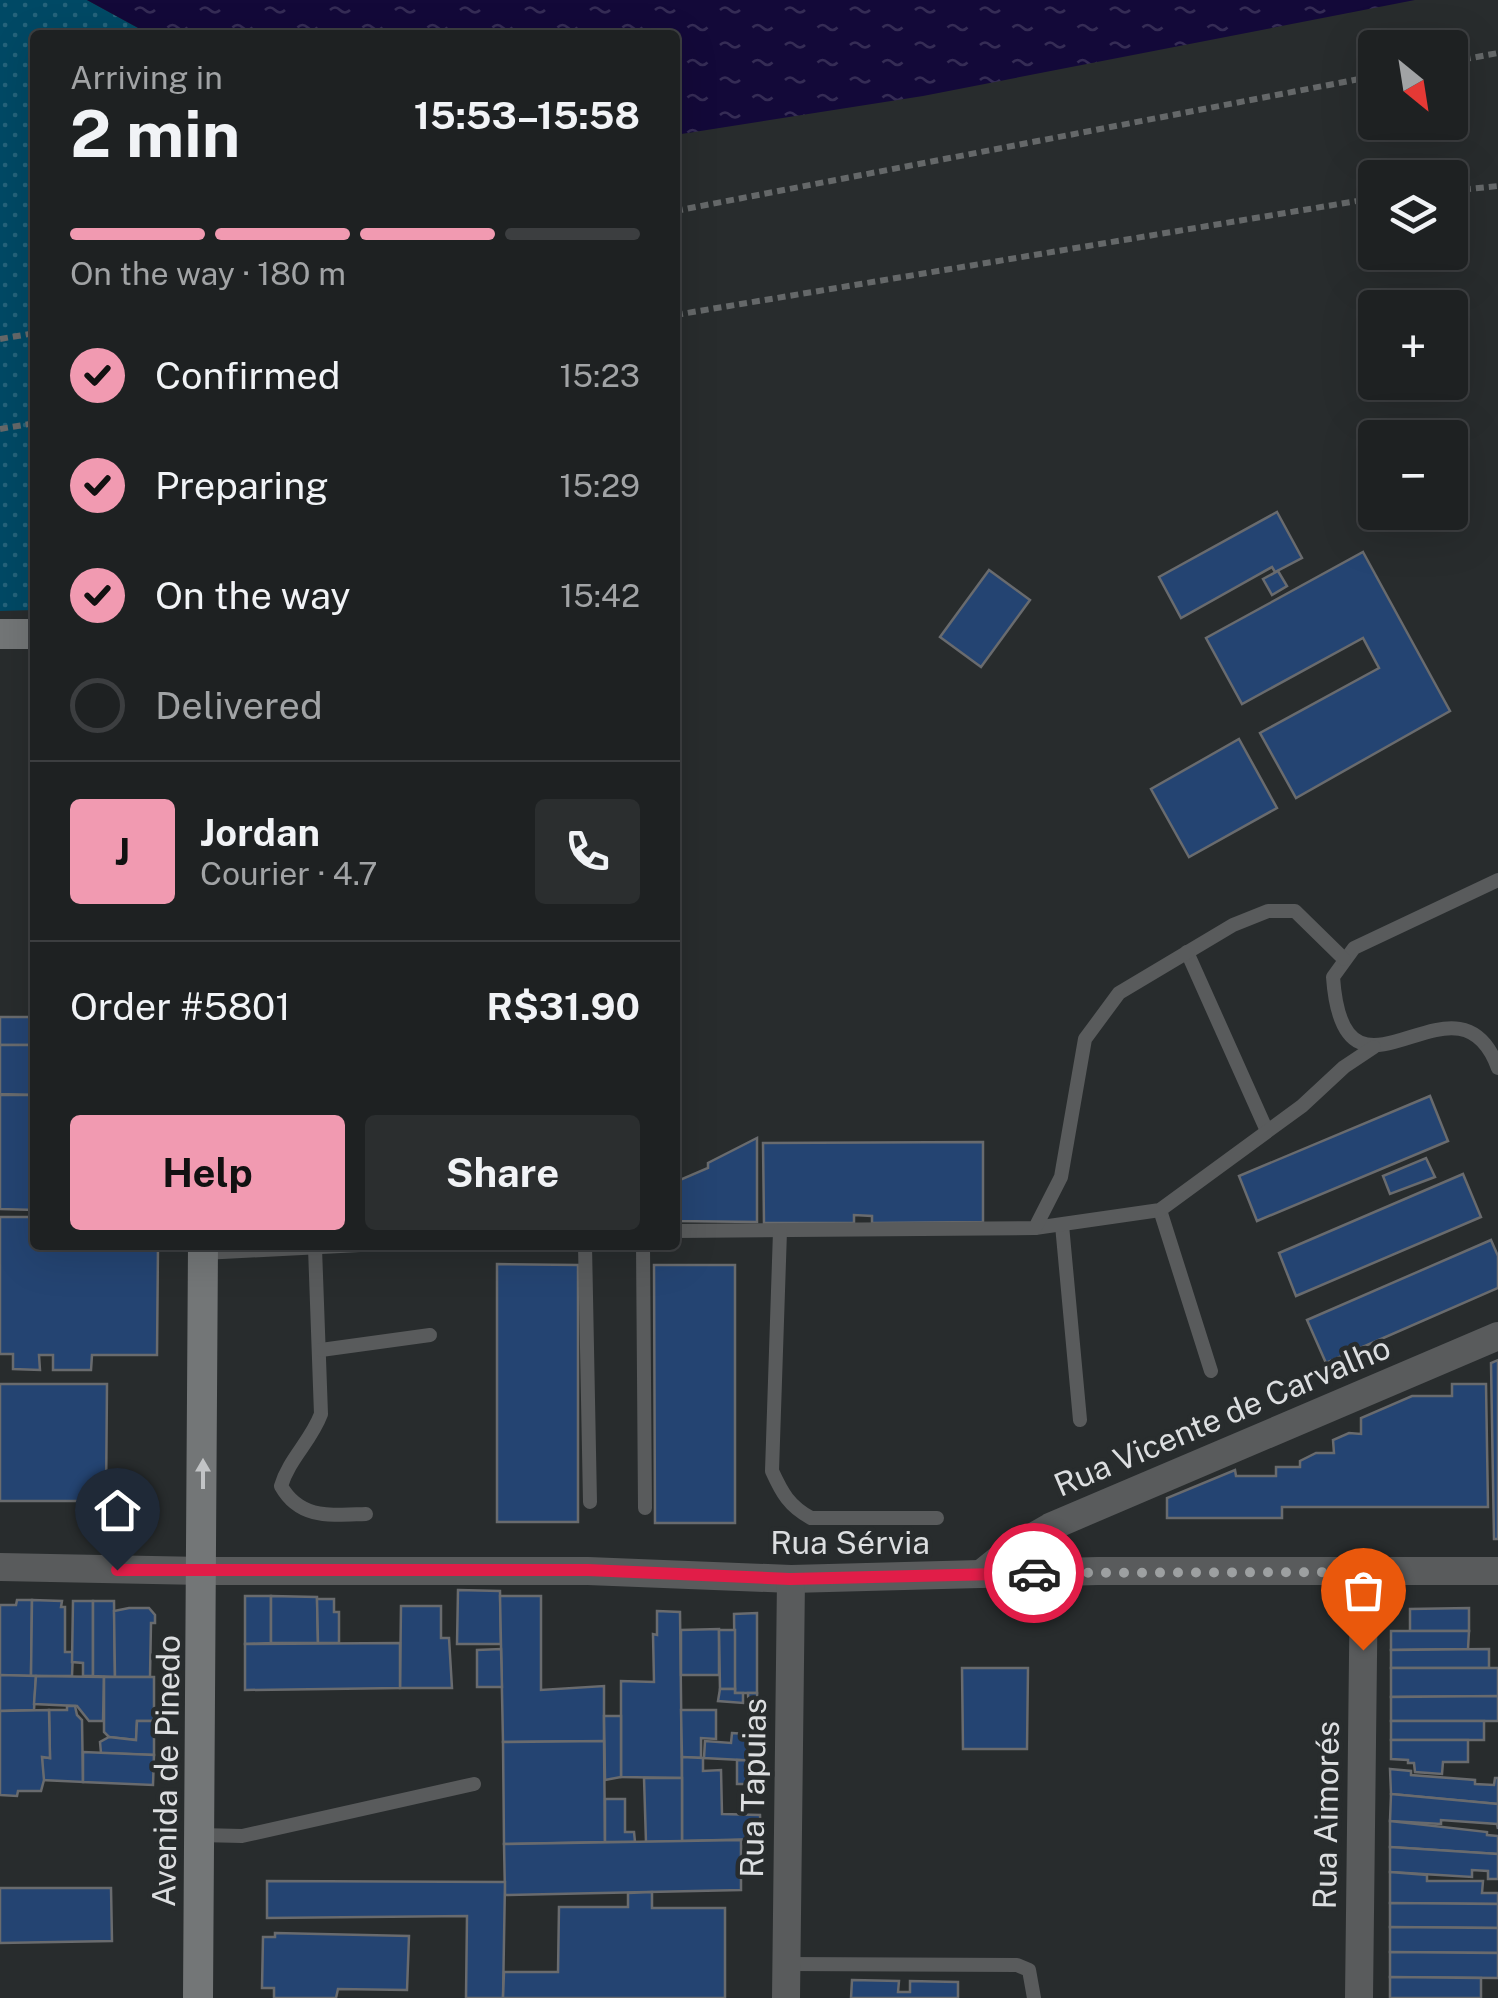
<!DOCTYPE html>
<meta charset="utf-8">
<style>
:root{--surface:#1e2122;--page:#2b2e2f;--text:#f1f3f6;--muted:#a1a3a5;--line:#3c3e40;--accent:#f19ab1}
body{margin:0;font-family:"Public Sans",sans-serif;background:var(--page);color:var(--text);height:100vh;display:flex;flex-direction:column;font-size:38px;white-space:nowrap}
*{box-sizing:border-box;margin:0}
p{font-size:32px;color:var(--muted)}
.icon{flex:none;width:55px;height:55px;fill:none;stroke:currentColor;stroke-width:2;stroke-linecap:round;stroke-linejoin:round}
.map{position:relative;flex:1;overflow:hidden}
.drawer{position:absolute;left:30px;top:30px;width:650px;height:1220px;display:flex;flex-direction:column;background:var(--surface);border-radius:10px;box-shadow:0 10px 40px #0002,0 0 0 2px var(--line)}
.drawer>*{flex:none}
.needle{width:65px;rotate:150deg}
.tools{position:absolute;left:1358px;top:30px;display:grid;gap:20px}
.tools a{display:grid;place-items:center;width:110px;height:110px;border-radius:10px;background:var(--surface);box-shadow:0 10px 40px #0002,0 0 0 2px var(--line);font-size:50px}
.pin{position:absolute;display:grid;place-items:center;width:85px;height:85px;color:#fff;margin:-102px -42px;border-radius:50% 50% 50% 0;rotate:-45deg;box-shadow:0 0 10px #0007}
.pin .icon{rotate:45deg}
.courier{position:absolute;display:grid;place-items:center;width:100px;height:100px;margin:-50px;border:8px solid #e11d48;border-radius:50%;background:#fff;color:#222;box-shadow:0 2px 12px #0007}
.head em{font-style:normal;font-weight:700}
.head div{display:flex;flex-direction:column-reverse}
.head{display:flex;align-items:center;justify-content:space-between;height:170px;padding:0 40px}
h1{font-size:65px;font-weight:700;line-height:75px}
.bar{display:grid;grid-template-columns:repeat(4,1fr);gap:15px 10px;align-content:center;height:120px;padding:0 40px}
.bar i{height:12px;border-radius:8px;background:var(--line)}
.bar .on{background:var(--accent)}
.bar p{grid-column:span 4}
.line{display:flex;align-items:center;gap:25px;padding:0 40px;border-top:2px solid var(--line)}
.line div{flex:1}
.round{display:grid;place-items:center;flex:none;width:105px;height:105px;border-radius:10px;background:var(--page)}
ol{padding:0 40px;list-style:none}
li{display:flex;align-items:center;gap:30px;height:110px}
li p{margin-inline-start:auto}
li .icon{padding:10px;border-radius:50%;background:var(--accent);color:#111;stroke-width:4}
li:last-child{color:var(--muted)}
li i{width:55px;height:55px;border:5px solid var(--line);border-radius:50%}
.action{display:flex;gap:20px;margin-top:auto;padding:20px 40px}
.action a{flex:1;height:115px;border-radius:10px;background:var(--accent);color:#111;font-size:40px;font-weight:700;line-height:115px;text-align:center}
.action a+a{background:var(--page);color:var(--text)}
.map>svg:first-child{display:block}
</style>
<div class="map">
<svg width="1498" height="1998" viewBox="0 0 1498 1998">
<defs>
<pattern id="park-dots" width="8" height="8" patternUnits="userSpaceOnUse" patternTransform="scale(2.5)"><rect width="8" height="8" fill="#004965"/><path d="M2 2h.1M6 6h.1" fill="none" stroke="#25637b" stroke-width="1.8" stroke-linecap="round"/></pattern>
<pattern id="water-ripples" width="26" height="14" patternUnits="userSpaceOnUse" patternTransform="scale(2.5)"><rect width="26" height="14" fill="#130939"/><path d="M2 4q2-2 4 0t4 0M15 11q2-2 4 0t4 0" fill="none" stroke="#352c55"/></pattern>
</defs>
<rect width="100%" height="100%" fill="#282c2d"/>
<polygon fill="url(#park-dots)" points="0,0 87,0 151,35 35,35 35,610 0,611"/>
<polygon fill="url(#water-ripples)" points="87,0 1415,0 923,96 675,135 675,35 151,35"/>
<g fill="#244472" stroke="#696b6e" stroke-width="2.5">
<polygon points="1277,512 1302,558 1275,572 1272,567 1181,618 1159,577"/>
<polygon points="1363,552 1450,711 1296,798 1260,733 1379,668 1363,638 1242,704 1206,638"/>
<polygon points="989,570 1030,600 981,667 940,637"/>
<polygon points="1278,571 1287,586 1272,595 1263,579"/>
<polygon points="1239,739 1277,808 1189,857 1151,789"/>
<rect x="0" y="1017" width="35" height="28"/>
<polygon points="0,1045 35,1045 35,1095 0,1094"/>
<polygon points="0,1095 35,1095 35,1210 0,1209"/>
<polygon points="1430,1096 1448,1141 1257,1221 1239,1176"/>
<polygon points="757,1138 757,1222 675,1221 675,1182 708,1168 708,1163"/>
<polygon points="983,1142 983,1222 872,1223 872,1216 854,1215 854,1223 764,1223 763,1143"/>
<polygon points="1426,1158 1435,1177 1390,1194 1383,1176"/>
<polygon points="1463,1174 1481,1217 1296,1296 1279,1253"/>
<polygon points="0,1217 35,1217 35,1245 158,1245 157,1355 92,1355 91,1370 53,1370 53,1355 39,1355 40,1370 13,1369 13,1354 0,1354"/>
<polygon points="1491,1240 1498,1256 1498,1288 1326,1363 1307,1320"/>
<polygon points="497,1264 578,1265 578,1522 497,1522"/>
<polygon points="654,1265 735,1265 735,1523 655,1523"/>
<polygon points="1498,1360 1498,1539 1494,1539 1491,1363"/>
<polygon points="0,1384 107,1384 106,1501 0,1501"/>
<polygon points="1452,1384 1486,1384 1488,1507 1282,1507 1282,1518 1167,1518 1167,1498 1235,1470 1236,1476 1276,1476 1276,1467 1300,1467 1300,1461 1316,1453 1334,1453 1333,1440 1349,1433 1361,1434 1361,1418 1412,1396 1452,1396"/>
<polygon points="458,1590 500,1591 501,1644 457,1644"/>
<polygon points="245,1596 271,1596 271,1643 245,1644"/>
<polygon points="271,1596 317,1597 318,1643 271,1643"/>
<polygon points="500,1596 541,1596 541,1690 604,1686 604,1741 503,1742"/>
<polygon points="317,1599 334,1599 334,1612 339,1612 339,1643 318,1643"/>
<polygon points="17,1600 32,1600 31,1676 0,1675 0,1605 16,1605"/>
<polygon points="32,1600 62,1601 61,1607 65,1607 65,1652 73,1652 72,1676 31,1676"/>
<polygon points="73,1601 93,1601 93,1676 83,1676 83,1663 72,1662"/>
<polygon points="93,1601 114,1601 115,1677 93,1676"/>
<polygon points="401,1606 441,1606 441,1638 449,1638 452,1688 400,1688"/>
<polygon points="129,1608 149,1608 155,1615 155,1623 151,1623 150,1677 115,1677 114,1611"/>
<polygon points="1469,1608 1469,1631 1410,1631 1410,1609"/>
<polygon points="657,1611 680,1612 682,1778 621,1777 621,1681 654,1682 653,1634 657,1635"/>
<polygon points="757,1613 757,1693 735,1693 734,1614"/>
<polygon points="719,1629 719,1675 681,1675 681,1630"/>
<polygon points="719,1630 735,1630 735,1689 720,1689"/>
<polygon points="1391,1631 1469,1631 1468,1649 1391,1650"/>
<polygon points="400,1643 400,1688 245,1690 245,1644"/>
<polygon points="501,1649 502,1687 477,1687 477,1650"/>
<polygon points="1489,1649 1489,1668 1391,1668 1391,1650"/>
<polygon points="962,1668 1028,1668 1027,1749 963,1749"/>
<polygon points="1391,1668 1498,1668 1498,1696 1391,1697"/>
<polygon points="0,1675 36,1676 34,1710 0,1711"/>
<polygon points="36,1676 104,1677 103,1721 89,1721 77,1706 34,1704"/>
<polygon points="104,1677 154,1677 154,1721 137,1721 136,1740 109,1737 104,1732"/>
<polygon points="720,1689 735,1689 735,1693 743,1693 743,1703 718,1701"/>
<polygon points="748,1693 757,1693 758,1714 749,1714"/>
<polygon points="1498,1696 1498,1721 1391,1721 1391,1697"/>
<polygon points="67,1706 75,1706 77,1715 82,1720 83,1782 42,1780 42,1757 50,1758 49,1710 67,1710"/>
<polygon points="49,1710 50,1758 42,1757 44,1780 41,1791 18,1791 17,1796 0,1795 0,1711"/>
<polygon points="681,1710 716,1710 716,1739 701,1738 701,1758 682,1757"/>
<polygon points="604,1716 621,1716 621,1777 605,1780"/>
<polygon points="137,1721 154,1721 154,1755 101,1753 100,1742 109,1737 136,1740"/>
<rect x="1391" y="1721" width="93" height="19"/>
<polygon points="732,1733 759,1735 760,1761 704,1758 705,1741 731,1743"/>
<polygon points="1468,1740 1468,1762 1443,1762 1442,1774 1415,1772 1414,1763 1408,1763 1408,1760 1391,1759 1391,1740"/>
<polygon points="604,1741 605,1842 504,1844 503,1742"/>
<polygon points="83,1752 154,1755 153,1785 83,1782"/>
<polygon points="682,1757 703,1758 703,1771 721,1770 722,1814 760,1815 761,1839 682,1841"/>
<polygon points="737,1760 760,1761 760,1784 737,1784"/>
<polygon points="1390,1769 1411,1771 1411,1775 1475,1780 1475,1784 1494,1785 1495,1778 1498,1778 1498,1804 1391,1794"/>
<polygon points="644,1778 682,1778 682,1841 646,1842"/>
<polygon points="1391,1794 1498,1804 1498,1829 1497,1824 1441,1820 1441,1824 1390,1821"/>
<polygon points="605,1799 625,1799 625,1832 634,1832 635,1842 605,1842"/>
<polygon points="1390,1821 1487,1832 1487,1835 1498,1836 1498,1854 1390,1847"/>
<polygon points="741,1840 741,1890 505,1895 504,1844"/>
<polygon points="1390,1847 1498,1854 1498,1879 1488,1879 1488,1871 1472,1870 1472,1877 1390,1872"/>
<polygon points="1390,1872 1427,1875 1427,1881 1483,1881 1482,1893 1498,1893 1498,1904 1390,1903"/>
<polygon points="267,1881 505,1882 503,1998 466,1998 467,1916 267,1918"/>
<polygon points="0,1888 111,1888 112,1941 0,1943"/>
<polygon points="652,1892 652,1908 725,1908 725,1998 503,1998 504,1972 558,1972 559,1907 628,1907 628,1893"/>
<polygon points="1390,1903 1498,1904 1498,1928 1390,1927"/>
<polygon points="1390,1927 1498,1928 1498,1953 1390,1952"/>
<polygon points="275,1933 409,1936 407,1990 338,1989 336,1998 274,1998 274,1988 262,1988 263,1937 275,1937"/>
<polygon points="1390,1952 1498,1953 1498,1978 1390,1977"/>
<polygon points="1390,1977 1481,1978 1481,1998 1390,1998"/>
<polygon points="852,1980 899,1981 898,1992 910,1992 910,1981 958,1982 958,1998 851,1998"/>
</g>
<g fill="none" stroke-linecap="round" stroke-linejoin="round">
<g stroke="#656869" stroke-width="6" stroke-dasharray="8 5" stroke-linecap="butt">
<polyline points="1450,62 1498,53"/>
<polyline points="1450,191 1498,186"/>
<polyline points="675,211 1375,76"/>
<polyline points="675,315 1375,198"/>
<polyline points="0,339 35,333"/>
<polyline points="0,429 35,423"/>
</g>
<g stroke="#595b5c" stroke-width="14">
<path d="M1498 880 1354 948 1333 977C1344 1133 1457 956 1498 1068"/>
<polyline points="1187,952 1267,1131"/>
<polyline points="1160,1210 1211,1371"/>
<polyline points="1062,1225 1080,1420"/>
<polyline points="1035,1228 1160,1210 1302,1106 1344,1067 1374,1047"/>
<polyline points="675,1231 1035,1228 1061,1177 1085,1039 1119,993 1233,925 1268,911 1295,911 1344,959"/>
<path d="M780 1231 772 1471C782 1493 789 1506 811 1518H937"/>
<polyline points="585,1245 590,1502"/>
<polyline points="643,1245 645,1508"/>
<path d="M315 1248 321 1414C311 1441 289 1459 281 1486 300 1520 332 1515 366 1514"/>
<polyline points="203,1253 360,1245"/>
<polyline points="321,1350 430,1335"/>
<polyline points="200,1835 242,1836 474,1784"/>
<polyline points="786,1964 1017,1965 1029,1970 1034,1998"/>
</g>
<g stroke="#595b5c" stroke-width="28">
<polyline points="0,1567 203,1571 588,1571 791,1579 1098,1571 1498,1571"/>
<polyline points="981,1574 1012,1549 1050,1527 1498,1336"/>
<polyline points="786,1998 791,1579"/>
<polyline points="1359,1998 1364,1572"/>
</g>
<g stroke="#737677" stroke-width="30">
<polyline points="0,634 35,634"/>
<polyline points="198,1998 203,1245"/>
</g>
</g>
<defs><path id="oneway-solid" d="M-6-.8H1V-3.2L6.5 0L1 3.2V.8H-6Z" transform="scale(2.5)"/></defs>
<use fill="#c2c4c6" href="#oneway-solid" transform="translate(203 1474) rotate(-90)"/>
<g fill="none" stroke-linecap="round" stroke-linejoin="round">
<polyline stroke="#9da0a1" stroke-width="10" stroke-dasharray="0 18" points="1034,1573 1364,1572 1363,1650"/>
<polyline stroke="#e11d48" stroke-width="12" points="117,1570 588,1570 790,1579 1034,1573"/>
</g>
<g text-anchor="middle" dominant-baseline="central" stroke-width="9" stroke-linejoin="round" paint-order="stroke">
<g font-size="32" fill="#dcdee0" stroke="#282c2d">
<text transform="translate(1222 1416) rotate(-23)">Rua Vicente de Carvalho</text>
<text x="850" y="1542">Rua Sérvia</text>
<text transform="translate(166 1771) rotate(-89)">Avenida de Pinedo</text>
<text transform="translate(753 1788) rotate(-89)">Rua Tapuias</text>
<text transform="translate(1326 1815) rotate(-89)">Rua Aimorés</text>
</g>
</g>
</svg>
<div class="tools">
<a><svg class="needle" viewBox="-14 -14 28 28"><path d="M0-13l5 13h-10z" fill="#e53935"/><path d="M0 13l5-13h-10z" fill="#a1a3a5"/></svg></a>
<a><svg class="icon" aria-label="layers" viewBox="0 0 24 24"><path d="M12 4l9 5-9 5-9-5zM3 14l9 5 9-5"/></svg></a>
<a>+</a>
<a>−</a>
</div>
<div class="pin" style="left:1363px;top:1650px;background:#ea580c"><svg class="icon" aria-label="bag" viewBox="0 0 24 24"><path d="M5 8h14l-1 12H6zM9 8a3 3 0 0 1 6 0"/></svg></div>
<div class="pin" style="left:117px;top:1570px;background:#1f2937"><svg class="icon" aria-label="home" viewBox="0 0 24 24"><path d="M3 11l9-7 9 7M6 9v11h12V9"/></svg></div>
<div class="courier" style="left:1034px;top:1573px"><svg class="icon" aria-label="car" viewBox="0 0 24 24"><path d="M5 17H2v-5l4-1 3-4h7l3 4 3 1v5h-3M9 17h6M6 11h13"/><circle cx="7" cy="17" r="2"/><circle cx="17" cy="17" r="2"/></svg></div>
<section class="drawer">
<div class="head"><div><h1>2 min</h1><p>Arriving in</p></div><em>15:53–15:58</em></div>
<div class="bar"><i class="on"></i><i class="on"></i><i class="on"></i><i></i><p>On the way · 180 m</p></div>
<ol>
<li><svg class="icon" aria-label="check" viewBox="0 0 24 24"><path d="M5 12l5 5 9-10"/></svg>Confirmed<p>15:23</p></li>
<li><svg class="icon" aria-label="check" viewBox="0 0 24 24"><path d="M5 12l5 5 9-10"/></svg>Preparing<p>15:29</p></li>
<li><svg class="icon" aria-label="check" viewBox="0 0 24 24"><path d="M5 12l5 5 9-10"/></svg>On the way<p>15:42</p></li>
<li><i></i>Delivered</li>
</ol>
<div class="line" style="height:180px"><b class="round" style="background:var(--accent);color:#111">J</b><div><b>Jordan</b><p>Courier · 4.7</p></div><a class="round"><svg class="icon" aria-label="phone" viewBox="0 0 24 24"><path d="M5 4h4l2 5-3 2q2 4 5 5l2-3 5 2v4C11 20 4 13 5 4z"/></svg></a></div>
<div class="line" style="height:130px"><div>Order #5801</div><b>R$31.90</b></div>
<div class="action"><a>Help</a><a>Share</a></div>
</section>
</div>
